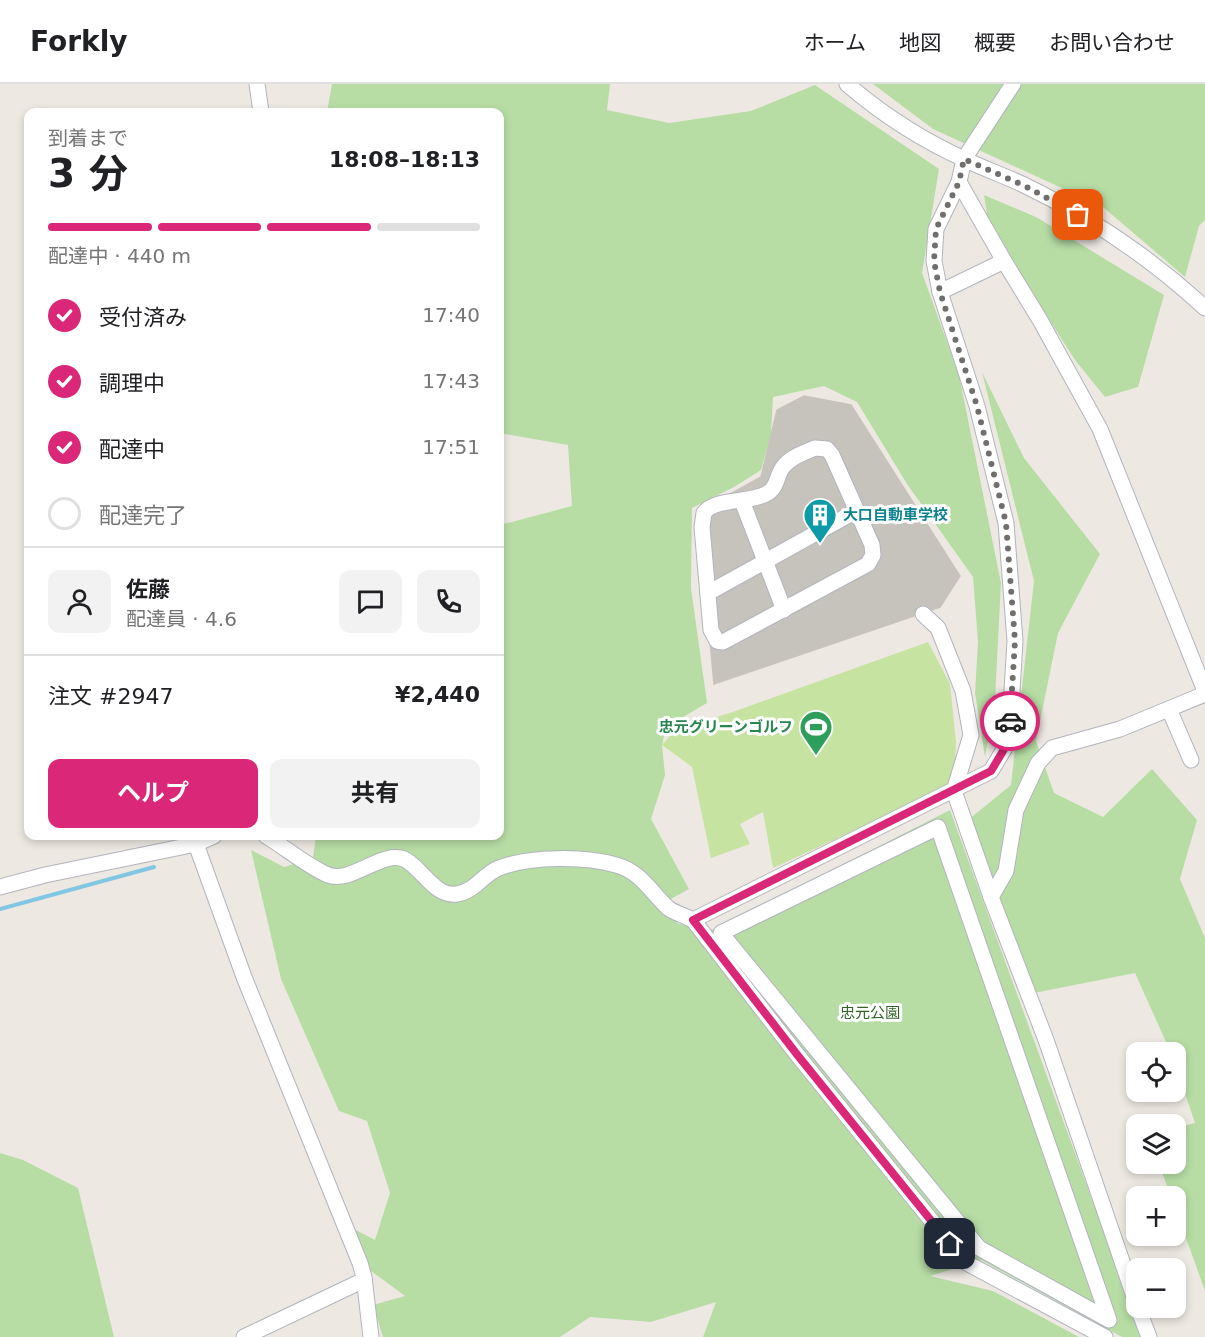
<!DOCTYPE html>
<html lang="ja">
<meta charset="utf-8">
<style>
:root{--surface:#fff;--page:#f2f2f2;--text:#202124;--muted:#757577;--line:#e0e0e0;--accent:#db2777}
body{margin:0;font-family:"DejaVu Sans","Noto Sans JP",sans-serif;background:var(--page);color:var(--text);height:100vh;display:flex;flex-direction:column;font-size:22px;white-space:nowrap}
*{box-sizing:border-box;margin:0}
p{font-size:20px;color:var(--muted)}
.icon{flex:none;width:33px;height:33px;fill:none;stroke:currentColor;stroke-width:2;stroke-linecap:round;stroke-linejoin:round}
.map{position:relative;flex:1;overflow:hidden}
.details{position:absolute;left:24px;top:24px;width:480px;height:732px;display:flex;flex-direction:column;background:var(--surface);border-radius:12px;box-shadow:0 3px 9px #0003}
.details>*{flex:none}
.fabs{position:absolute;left:1126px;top:958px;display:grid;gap:12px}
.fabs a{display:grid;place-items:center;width:60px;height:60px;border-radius:12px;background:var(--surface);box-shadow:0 3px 9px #0003;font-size:30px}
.pin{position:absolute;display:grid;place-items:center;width:51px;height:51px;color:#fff;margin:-26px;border-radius:12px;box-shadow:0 3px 9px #0006}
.courier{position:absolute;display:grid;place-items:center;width:60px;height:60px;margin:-30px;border:4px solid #db2777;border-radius:50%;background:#fff;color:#222;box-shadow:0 2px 8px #0007}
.overview em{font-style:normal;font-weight:700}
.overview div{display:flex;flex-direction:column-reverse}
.overview{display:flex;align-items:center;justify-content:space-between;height:102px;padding:0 24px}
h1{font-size:39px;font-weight:700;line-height:45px}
.bar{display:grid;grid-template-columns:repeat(4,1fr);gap:9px 6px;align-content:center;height:72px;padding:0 24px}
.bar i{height:8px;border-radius:4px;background:var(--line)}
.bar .on{background:var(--accent)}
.bar p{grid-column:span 4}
.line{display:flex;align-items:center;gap:15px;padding:0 24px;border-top:2px solid var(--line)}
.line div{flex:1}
.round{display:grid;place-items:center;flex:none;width:63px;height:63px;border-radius:12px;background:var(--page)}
ol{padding:0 24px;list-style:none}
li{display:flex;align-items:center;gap:18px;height:66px}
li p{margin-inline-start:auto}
li .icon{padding:6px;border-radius:50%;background:var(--accent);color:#fff;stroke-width:4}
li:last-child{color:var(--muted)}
li i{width:33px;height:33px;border:3px solid var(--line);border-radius:50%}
.button{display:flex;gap:12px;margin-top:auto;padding:12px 24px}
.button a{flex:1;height:69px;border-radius:12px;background:var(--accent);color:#fff;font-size:24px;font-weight:700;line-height:69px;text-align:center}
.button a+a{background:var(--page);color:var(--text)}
header{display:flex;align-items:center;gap:36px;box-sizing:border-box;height:84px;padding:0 30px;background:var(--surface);border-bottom:2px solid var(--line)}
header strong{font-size:28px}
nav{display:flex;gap:33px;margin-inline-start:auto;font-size:21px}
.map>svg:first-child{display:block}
</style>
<header>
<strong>Forkly</strong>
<nav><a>ホーム</a><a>地図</a><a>概要</a><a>お問い合わせ</a></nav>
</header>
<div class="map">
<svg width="1205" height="1253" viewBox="0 0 1205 1253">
<rect width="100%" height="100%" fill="#ede9e2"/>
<g fill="#b7dda5">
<polygon points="332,0 610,0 607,26 669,39 751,27 815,1 939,85 922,189 959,291 1001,499 995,615 985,673 975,609 978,558 973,493 907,400 857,318 824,302 773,313 771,350 761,386 734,403 692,424 691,504 707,619 666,643 662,661 665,691 651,735 689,805 662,820 678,840 715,846 950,726 1142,1253 1122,1253 981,1176 930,1192 993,1207 1079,1253 703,1253 716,1218 651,1238 590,1233 560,1253 383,1253 373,1221 405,1212 363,1181 348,1142 375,1156 390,1109 367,1037 339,1027 281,895 251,766 284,783 313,774 316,752 500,752 500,441 572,422 568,361 500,349 500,28 327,28"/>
<polygon points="873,0 1205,0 1205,136 1199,142 1185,193 1103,123 933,45"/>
<polygon points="984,111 1036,133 1164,211 1138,303 1105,313 1075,276 1029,204 987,131"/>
<polygon points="982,288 1024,374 1100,470 1058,549 1036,657 1054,709 1103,733 1152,685 1197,736 1180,795 1205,854 1205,1207 1176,1126 1176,1113 1171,1113 1159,1080 1176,1080 1176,1044 1195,1039 1176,983 1176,969 1171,969 1135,889 1034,909 968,736 1011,701 1034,497"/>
<polygon points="0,1069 23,1076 78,1104 114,1253 0,1253"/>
</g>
<polygon fill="#c6e3a2" points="928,558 950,600 956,658 954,700 773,784 763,728 740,740 750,760 711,774 692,683 662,661 676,645 730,629"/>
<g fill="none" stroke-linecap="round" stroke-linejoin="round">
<polyline stroke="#81c7e3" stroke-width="4" points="0,825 154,783"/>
</g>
<polygon fill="#c6c3bd" stroke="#c9c4bb" stroke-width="1.5" points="804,312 851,321 960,492 940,523 714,600 698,428 761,393 777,326"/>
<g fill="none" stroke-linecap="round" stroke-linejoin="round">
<defs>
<g id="minor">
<polyline points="257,0 261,28"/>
<path d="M847 0C883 31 922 56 966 76 985 85 1005 92 1024 101 1090 133 1152 175 1205 224"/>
<polyline points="959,98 1004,177"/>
<polyline points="940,208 1004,177 1040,236 1100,345 1205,607"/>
<path d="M815 364 827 365 832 371 872 461 873 471 868 480 723 558 717 557 711 546 702 443 704 429C714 414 749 419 766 410 778 404 776 392 783 383 791 373 803 369 815 364Z"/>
<polyline points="742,417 784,526"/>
<polyline points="708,509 856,427"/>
<polyline points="923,530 938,544 963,607 971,651 954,707 991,813 1046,956 1137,1221"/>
<polyline points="1169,625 1191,676"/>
<polygon points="938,743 1109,1236 979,1164 721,849"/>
<path d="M266 752C283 762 310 784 328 791 353 800 383 764 406 776 423 786 435 813 457 810 476 807 483 790 499 784 530 772 585 772 616 781 640 787 651 808 668 824 675 829 685 832 693 836L799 973 965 1178 1105 1253"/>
<polyline points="196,760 244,893 360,1179 364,1193 371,1253"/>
<polyline points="0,803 45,791 196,760 214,752"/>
<polyline points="991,813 1006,787 1016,726 1038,679 1052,664 1120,645 1205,610"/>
<polyline points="693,836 991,687 1009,657 1015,557 1006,439 977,322 940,208 934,177 936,145 959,98 964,75 1013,0"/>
<polyline points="1138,1224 1149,1253"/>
<polyline points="244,1253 364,1196"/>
</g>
</defs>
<use href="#minor" stroke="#b2b4bc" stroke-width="17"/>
<use href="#minor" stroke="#fff" stroke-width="15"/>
</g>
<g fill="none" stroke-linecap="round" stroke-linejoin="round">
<polyline stroke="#716f6d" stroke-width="6" stroke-dasharray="0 10.8" points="1010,637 1015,557 1006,439 977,322 940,208 934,177 936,145 959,98 964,75 1025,102 1078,131"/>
<polyline stroke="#db2777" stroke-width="8" points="950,1160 799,973 693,836 991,687 1009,657 1010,637"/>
</g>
<defs>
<symbol id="building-pin" viewBox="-11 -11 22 30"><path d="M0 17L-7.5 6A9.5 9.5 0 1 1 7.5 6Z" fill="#0f9aa8" stroke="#fff"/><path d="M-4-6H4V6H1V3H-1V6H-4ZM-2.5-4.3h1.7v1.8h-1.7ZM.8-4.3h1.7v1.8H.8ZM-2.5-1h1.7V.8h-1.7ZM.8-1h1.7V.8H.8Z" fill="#fff"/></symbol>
<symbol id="stadium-pin" viewBox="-11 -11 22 30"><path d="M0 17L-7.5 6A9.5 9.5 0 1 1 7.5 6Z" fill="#2e9e5b" stroke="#fff"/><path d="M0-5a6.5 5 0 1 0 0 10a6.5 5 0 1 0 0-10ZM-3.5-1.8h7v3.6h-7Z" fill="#fff"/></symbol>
</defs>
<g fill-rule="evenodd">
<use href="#building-pin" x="801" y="412" width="38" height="52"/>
<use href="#stadium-pin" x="797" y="624" width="38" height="52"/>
</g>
<g text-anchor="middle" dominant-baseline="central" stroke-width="6" stroke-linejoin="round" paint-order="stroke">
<g font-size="15" font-weight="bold" fill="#0d838f" stroke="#fff" text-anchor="start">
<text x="843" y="431">大口自動車学校</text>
</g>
<g font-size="15" font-weight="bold" fill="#27864d" stroke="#fff" text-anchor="end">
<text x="793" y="643">忠元グリーンゴルフ</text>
</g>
<g font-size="15" fill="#306524" stroke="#fff">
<text x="870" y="929">忠元公園</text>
</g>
</g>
</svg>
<div class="fabs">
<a><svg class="icon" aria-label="locate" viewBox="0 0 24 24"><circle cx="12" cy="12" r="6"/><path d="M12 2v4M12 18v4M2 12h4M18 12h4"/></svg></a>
<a><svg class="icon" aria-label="layers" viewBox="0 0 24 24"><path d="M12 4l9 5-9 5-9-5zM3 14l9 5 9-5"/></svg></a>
<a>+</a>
<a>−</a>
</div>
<div class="pin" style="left:1078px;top:131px;background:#ea580c"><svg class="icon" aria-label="bag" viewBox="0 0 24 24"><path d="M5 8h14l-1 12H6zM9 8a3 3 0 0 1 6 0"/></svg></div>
<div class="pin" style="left:950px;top:1160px;background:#1f2937"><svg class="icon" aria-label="home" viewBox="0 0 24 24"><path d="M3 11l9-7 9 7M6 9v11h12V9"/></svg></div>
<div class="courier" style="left:1010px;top:637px"><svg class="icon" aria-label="car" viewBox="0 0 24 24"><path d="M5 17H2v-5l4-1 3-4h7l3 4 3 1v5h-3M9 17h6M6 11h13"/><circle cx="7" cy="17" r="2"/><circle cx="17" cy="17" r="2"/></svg></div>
<section class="details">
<div class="overview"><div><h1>3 分</h1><p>到着まで</p></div><em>18:08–18:13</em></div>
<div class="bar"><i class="on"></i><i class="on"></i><i class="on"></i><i></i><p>配達中 · 440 m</p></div>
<ol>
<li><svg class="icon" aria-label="check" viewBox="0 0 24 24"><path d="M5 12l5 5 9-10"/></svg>受付済み<p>17:40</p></li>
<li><svg class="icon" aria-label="check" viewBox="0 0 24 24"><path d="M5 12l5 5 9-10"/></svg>調理中<p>17:43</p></li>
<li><svg class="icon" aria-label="check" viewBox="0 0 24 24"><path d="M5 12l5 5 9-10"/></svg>配達中<p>17:51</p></li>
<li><i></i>配達完了</li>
</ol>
<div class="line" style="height:108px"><a class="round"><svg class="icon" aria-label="person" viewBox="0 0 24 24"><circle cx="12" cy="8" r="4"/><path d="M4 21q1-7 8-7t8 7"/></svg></a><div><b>佐藤</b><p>配達員 · 4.6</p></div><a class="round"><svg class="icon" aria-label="chat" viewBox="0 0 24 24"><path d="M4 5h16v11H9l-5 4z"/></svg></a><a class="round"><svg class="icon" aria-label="phone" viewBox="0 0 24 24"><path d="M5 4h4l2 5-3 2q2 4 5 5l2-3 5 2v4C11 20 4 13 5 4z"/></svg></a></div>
<div class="line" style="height:78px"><div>注文 #2947</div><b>¥2,440</b></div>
<div class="button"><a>ヘルプ</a><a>共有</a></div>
</section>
</div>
